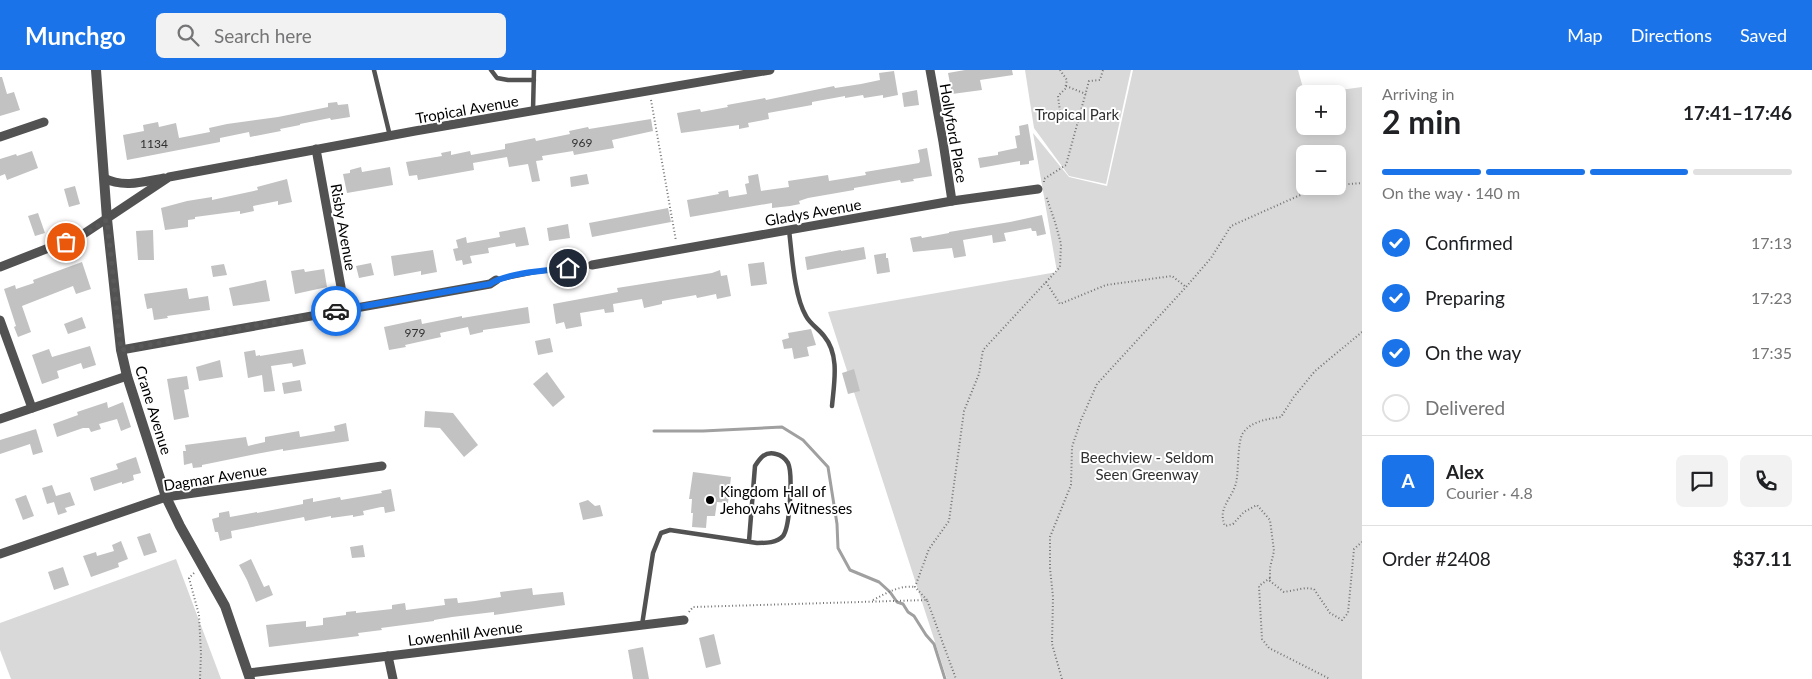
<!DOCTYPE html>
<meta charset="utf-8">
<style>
:root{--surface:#fff;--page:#f2f2f2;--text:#202124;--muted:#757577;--line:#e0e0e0;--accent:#1a73e8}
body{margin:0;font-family:Lato,sans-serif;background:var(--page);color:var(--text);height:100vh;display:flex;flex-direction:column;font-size:19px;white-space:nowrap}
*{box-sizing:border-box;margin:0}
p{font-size:16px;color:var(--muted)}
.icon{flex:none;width:28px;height:28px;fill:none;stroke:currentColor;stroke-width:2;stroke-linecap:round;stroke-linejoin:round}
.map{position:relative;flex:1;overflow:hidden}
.sheet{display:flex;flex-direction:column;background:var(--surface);width:450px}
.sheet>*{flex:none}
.buttons{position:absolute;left:1296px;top:15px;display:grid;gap:10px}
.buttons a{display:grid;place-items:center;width:50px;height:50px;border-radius:8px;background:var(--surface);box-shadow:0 2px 12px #0003;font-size:25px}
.pin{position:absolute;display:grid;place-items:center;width:42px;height:42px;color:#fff;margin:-21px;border:2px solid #fff;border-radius:50%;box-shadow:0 1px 5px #0007}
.courier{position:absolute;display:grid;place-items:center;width:50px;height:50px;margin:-25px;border:4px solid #1a73e8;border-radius:50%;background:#fff;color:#222;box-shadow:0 1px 6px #0007}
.head em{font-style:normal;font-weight:700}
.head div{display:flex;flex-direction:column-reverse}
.head{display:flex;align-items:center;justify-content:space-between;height:85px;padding:0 20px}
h1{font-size:32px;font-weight:700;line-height:38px}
.bar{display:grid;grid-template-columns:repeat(4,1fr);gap:8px 5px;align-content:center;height:60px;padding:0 20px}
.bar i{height:6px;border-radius:4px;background:var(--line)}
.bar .current{background:var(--accent)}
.bar p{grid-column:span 4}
.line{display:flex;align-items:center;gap:12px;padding:0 20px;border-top:1px solid var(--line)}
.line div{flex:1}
.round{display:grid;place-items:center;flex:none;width:52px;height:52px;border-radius:8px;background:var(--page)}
ol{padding:0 20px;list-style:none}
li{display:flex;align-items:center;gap:15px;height:55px}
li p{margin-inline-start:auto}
li .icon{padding:5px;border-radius:50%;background:var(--accent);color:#fff;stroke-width:4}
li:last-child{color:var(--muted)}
li i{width:28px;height:28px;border:2px solid var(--line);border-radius:50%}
header{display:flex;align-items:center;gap:30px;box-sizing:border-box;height:70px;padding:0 25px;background:var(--accent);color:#fff}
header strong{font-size:24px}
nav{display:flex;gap:28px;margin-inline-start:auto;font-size:18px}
.search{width:350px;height:45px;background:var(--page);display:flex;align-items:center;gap:12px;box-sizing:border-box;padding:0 18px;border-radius:8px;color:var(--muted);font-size:19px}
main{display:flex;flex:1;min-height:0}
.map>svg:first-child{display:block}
</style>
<header>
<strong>Munchgo</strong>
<div class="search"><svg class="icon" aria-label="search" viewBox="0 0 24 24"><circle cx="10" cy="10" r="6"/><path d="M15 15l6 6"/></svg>Search here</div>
<nav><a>Map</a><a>Directions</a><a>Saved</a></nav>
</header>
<main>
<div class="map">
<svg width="1362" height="609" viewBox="0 0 1362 609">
<rect width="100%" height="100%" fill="#fff"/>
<g fill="#d9d9d9" fill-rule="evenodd">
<polygon points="1025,0 1131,0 1106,114 1069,106 1034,58"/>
<path d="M1133 0H1298L1305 25V56H1338V24H1311L1362 17V609H947L828 242 1057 202 1033 63 1069 107 1107 116ZM1305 84H1338V116H1305Z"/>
<polygon points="176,489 221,609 11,609 0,580 0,553"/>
</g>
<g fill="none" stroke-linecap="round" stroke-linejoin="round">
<polyline stroke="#a0a0a0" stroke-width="3" points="654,361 703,361 782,357 803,370 828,397 837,454 838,478 850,500 879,512 890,522 897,532 903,534 908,542 914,546 926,565 934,574 945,609"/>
</g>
<g fill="#c2c2c2">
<polygon points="965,0 1012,0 1013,5 980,10 982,20 952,24 948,3"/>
<polygon points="894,1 898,25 883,28 883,25 864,28 863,25 845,28 845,26 812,32 812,35 768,43 769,49 748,53 749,57 739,59 739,55 681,63 677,43 700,39 701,42 728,37 727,35 765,28 766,30 834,16 835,18 861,14 880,10 879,3"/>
<polygon points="0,7 2,7 7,24 14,22 20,40 0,46"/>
<polygon points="917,20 919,35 904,37 902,23"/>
<polygon points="337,32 338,35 348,34 350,47 331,50 330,48 300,54 300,55 280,59 281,61 250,67 249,62 220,68 220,72 127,90 123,65 144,61 143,55 158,52 159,57 176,53 179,68 210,62 209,58 227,54 278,47 328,37 328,33"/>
<polygon points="651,49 653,61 612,70 614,78 574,85 573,81 542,86 543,90 536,91 540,111 532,112 528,94 509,97 507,87 473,93 474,100 418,110 417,105 409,106 406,92 442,86 441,83 451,81 451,85 470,81 471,85 505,79 505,74 535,68 536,71 570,64 569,61 588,57 589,59"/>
<polygon points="1028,54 1034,90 1029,91 1029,94 1020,95 1020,91 980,98 978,88 998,85 998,82 1017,78 1015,66 1020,65 1019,56"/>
<polygon points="927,78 932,106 913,109 914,111 901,113 900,110 854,118 854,120 808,128 799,131 800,134 790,136 772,138 772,133 690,147 687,130 719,124 718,122 728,120 729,127 747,124 745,114 749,113 748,106 758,104 761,121 789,117 788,111 828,105 829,111 866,105 865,102 919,93 920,91 918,80"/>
<polygon points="32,81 38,98 7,110 5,104 0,106 0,89 16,84 17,86"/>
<polygon points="361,97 362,102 390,97 393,115 347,123 343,104 350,103 350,100"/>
<polygon points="587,104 589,114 571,117 570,107"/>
<polygon points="287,109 292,132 278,135 278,131 253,136 254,141 240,144 240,141 195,147 195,149 188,150 188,157 165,160 161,138 187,131 212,127 212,130 258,120 257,117"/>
<polygon points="75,116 80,134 69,137 64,119"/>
<polygon points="668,138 671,152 592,167 589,153"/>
<polygon points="38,143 45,163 35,166 28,146"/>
<polygon points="1042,145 1046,164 1037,166 1036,161 1032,161 1031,158 1004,163 1006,171 993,173 992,165 963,170 966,186 954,188 952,178 913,182 910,168 921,166 922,168 949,163 949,162 1010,152"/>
<polygon points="568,154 570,168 549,171 547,158"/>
<polygon points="525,157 529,175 516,177 515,173 488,178 489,183 470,186 472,193 463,195 462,190 456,191 453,179 458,178 456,170 466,167 467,173 500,167 499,162"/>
<polygon points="153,160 154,190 138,190 136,161"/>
<polygon points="864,177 866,189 807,200 805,187 841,180 841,181"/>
<polygon points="433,180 437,202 421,205 421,201 394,206 391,186"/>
<polygon points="886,183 886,188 888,188 890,202 877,204 874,185"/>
<polygon points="82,192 91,219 76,224 73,216 22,236 31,262 18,267 14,257 16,256 4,219 15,215 16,219 34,213 33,210"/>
<polygon points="764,192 767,214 751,216 748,194"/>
<polygon points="371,193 374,205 359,208 356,196"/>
<polygon points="224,194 227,205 213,207 211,196"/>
<polygon points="304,199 305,202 324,199 327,217 295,224 291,201"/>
<polygon points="720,200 721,206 727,205 731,226 717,229 716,224 697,228 696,225 662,231 662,234 644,238 642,229 613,234 614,242 605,243 604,239 580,243 582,256 566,259 564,252 556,254 553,234 618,222 617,218 712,203"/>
<polygon points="266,210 270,231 233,236 229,218"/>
<polygon points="187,218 189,229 208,226 210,240 167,246 168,248 154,250 152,238 147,239 144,224"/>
<polygon points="528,237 530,253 483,260 483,262 470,265 468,257 440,263 441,267 405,275 406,277 389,280 384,257 421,249 422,254 462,246 462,248"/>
<polygon points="82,247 86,258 68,264 64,254"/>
<polygon points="811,259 816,275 807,277 809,286 794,289 792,278 784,279 782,270 789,268 788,263"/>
<polygon points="550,268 553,282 538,285 535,271"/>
<polygon points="90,276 96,295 83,299 81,293 57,301 59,308 42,314 32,285 49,279 52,287"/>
<polygon points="303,279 306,294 293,297 292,293 271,296 275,321 264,322 262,305 248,308 244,282 255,280 256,286 260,285 260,286"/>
<polygon points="220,290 223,307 199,311 196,297"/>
<polygon points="854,299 860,321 848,324 842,303"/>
<polygon points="547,302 565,327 553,337 533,314"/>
<polygon points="187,306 189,319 184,320 189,347 174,350 167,309"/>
<polygon points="300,310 302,321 284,324 282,313"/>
<polygon points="107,332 108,338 123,332 131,357 121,361 117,349 99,354 101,359 91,362 89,358 83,358 57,367 53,354 78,345 77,342"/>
<polygon points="425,341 453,343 478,375 464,387 440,358 424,357"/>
<polygon points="346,353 349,371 283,381 283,379 256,384 202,395 202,397 193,398 192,393 184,395 183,381 186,381 185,375 246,367 248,376 265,372 265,367 299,361 300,367 335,361 334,356"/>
<polygon points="36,359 43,382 33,385 30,374 0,384 0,370"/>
<polygon points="136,387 141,403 133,405 134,410 122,414 122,412 94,421 90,408 118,399 116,394"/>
<polygon points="693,402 731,407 728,433 717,432 715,446 707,446 706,458 692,457 693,443 691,443 692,429 689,429"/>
<polygon points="52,415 56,426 70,422 75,435 65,438 67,442 58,445 54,432 47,434 42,418"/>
<polygon points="391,419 395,441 385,443 384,437 381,437 363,441 364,445 353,447 353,445 331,448 331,446 305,451 304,447 231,461 232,468 220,471 218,462 215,462 212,449 219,447 219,443 229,441 230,447 257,442 257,443 303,434 303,430 313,428 313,432 340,427 341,430 382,423 381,421"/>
<polygon points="26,425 34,446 23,450 15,429"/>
<polygon points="588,430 595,436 600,435 603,446 583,450 579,433"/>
<polygon points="150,463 157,482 144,486 137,467"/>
<polygon points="121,471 128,489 118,493 119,497 91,507 83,486 96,482 97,486 114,481 112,475"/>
<polygon points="363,475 365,487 352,488 350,477"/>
<polygon points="251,489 264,517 269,515 273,525 256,532 247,510 239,495"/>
<polygon points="63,497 69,515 54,520 48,502"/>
<polygon points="532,518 533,525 563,522 565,535 494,545 494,542 452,547 434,550 434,551 381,558 382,560 358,563 359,566 269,577 266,555 306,551 306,557 323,555 323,548 346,545 346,542 356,541 356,543 392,539 392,535 405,533 406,540 445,535 444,529 457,528 458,533 475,531 501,527 500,522"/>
<polygon points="714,564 721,594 706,598 699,568"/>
<polygon points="643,577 649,609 633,609 628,580"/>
</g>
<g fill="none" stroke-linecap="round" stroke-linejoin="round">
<g stroke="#747474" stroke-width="2" stroke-dasharray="1 2.5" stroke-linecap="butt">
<polyline points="1066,16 1086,24"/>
<polyline points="651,30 676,171"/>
<polyline points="1055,50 1060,42 1058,26 1065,19 1067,10 1060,0"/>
<polyline points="1044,112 1044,109 1066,95 1089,11 1100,10 1103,0"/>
<polyline points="1338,115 1362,113"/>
<polyline points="1046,212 1060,234 1106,215 1172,206 1186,217"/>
<path d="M1362 262 1315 301 1293 328 1281 347C1268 349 1251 351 1243 363 1237 372 1239 401 1236 413 1232 429 1217 438 1225 456L1233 454 1244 442 1257 435 1270 450 1274 481 1270 498V511L1284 522 1306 518 1314 519 1330 543 1342 550 1348 543 1354 479 1362 472"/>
<polyline points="194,503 189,508 199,545 201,584 200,609"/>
<polyline points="1270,508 1259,516 1262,569 1269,578 1330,609"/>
<path d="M873 530C887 523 899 515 915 517"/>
<polyline points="927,530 915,517 929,479 949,451 964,341 979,304 983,280 1060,197 1061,174 1055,152 1046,126"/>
<polyline points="689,542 693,537 927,530 956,609"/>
<polyline points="1062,609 1052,574 1053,527 1050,498 1050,467 1071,415 1072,377 1081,350 1097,314 1186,217 1211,188 1231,156 1316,118 1329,116"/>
</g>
<g stroke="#525252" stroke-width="4.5">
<polyline points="374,0 390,66"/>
<polyline points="491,0 497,8 508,10 534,10"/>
<polyline points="533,40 534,0"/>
<path d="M789 160C792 184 794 226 806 246 810 254 819 259 824 266 840 285 834 313 832 336"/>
<polyline points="496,210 535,202 585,196"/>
<path d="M642 555 653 483 661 463 670 460 757 473C766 473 777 473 783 466 790 457 793 403 788 393 785 388 781 385 776 384 765 381 760 388 755 396L749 471"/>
</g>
<g stroke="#525252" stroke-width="9">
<polyline points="930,0 943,72 952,131"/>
<polyline points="0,67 44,52"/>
<polyline points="316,79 345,239"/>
<path d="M104 108C123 118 143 112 164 108"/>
<polyline points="592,195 952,131 1038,119"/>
<polyline points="0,197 82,165 169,107 415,61 770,0"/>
<polyline points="0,250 32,338"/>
<polyline points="121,280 490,214 496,210"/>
<polyline points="0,349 127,306"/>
<polyline points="0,484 166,427 382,396"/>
<polyline points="388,586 393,609"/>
<polyline points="249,603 684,550"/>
</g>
<polyline stroke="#525252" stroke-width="10" points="96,0 107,149 121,280 127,306 166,427 180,456 225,536 250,609"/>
</g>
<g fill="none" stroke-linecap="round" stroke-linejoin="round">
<polyline stroke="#595959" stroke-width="5" stroke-dasharray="0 9" points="66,172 82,165 107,150 121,280 336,241"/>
<path stroke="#1a73e8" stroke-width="6" d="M336 241 490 214C505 203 549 200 568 198"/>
</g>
<circle fill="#000" stroke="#fff" stroke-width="2" cx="710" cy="430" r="5"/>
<g text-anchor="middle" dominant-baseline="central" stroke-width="4" stroke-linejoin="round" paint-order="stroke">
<g font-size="12" fill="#303030">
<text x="582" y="72">969</text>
<text x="154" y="73">1134</text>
<text x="415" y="262">979</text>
</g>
<g font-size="15" fill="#000" stroke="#fff">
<text transform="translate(467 39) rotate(-10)">Tropical Avenue</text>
<text transform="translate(954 63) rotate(80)">Hollyford Place</text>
<text transform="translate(813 142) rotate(-10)">Gladys Avenue</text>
<text transform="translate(344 157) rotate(80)">Risby Avenue</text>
<text transform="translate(154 340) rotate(73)">Crane Avenue</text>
<text transform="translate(215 407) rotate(-9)">Dagmar Avenue</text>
<text transform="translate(465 563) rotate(-7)">Lowenhill Avenue</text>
</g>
<g font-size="15" fill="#303030" stroke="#fff">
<text x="1077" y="44">Tropical Park</text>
<text x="1147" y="387">Beechview - Seldom<tspan x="1147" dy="17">Seen Greenway</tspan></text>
</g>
<g font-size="15" fill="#000" stroke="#fff" text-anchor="start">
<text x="720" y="421">Kingdom Hall of<tspan x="720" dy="17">Jehovahs Witnesses</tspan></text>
</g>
</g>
</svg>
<div class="buttons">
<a>+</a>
<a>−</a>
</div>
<div class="pin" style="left:66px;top:172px;background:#ea580c"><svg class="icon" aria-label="bag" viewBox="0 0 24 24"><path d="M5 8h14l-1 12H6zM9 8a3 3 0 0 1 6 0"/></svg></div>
<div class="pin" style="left:568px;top:198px;background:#1f2937"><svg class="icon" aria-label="home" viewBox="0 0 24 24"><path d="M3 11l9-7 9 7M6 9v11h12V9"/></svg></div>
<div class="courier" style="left:336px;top:241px"><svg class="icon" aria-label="car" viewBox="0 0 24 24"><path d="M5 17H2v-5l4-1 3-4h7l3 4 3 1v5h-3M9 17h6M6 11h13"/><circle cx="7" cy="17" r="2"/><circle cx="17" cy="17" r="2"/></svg></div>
</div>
<section class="sheet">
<div class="head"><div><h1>2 min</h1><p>Arriving in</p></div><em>17:41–17:46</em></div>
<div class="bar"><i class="current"></i><i class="current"></i><i class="current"></i><i></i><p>On the way · 140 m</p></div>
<ol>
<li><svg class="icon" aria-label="check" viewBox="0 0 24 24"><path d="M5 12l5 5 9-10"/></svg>Confirmed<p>17:13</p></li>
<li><svg class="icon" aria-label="check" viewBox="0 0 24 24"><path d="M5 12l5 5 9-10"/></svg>Preparing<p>17:23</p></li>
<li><svg class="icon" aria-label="check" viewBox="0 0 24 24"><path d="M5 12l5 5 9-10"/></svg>On the way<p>17:35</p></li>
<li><i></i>Delivered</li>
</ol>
<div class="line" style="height:90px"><b class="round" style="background:var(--accent);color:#fff">A</b><div><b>Alex</b><p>Courier · 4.8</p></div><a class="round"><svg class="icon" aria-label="chat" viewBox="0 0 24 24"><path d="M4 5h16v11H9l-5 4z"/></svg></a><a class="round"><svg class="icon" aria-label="phone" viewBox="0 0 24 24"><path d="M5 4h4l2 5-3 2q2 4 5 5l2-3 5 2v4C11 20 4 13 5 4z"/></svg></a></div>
<div class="line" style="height:65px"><div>Order #2408</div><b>$37.11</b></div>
</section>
</main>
